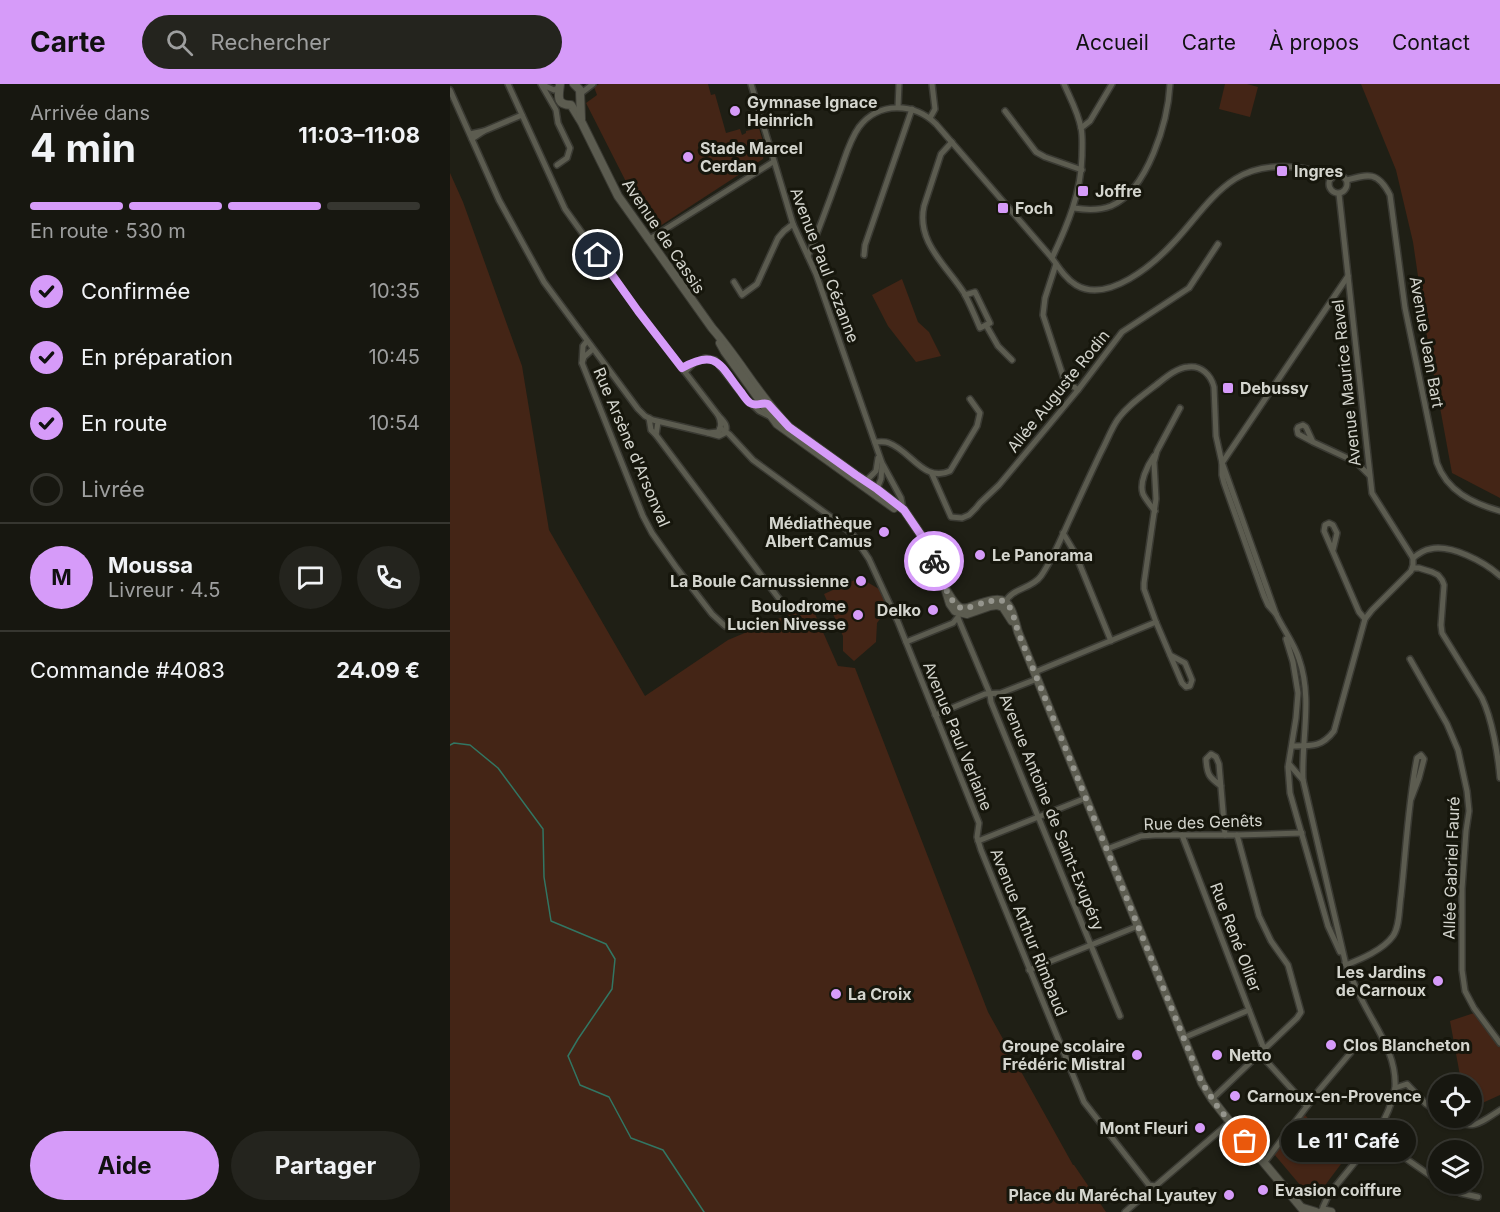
<!DOCTYPE html>
<html lang="fr">
<meta charset="utf-8">
<style>
:root{--surface:#171710;--page:#24241e;--text:#f1f3f6;--muted:#9e9f9f;--line:#363630;--accent:#d69bf9}
body{margin:0;font-family:Inter,sans-serif;background:var(--page);color:var(--text);height:100vh;display:flex;flex-direction:column;font-size:22px;white-space:nowrap}
*{box-sizing:border-box;margin:0}
p{font-size:20px;color:var(--muted)}
.icon{flex:none;width:33px;height:33px;fill:none;stroke:currentColor;stroke-width:2;stroke-linecap:round;stroke-linejoin:round}
.map{position:relative;flex:1;overflow:hidden}
.sheet{display:flex;flex-direction:column;background:var(--surface);width:450px}
.sheet>*{flex:none}
.tools{position:absolute;left:978px;top:990px;display:grid;gap:12px}
.tools a{display:grid;place-items:center;width:54px;height:54px;border-radius:50%;background:var(--surface);box-shadow:0 2px 4px #0004,0 0 0 2px var(--line);font-size:30px}
.pin{position:absolute;display:grid;place-items:center;width:51px;height:51px;color:#fff;margin:-26px;border:3px solid #fff;border-radius:50%;box-shadow:0 2px 6px #0007}
.courier{position:absolute;display:grid;place-items:center;width:60px;height:60px;margin:-30px;border:4px solid #d69bf9;border-radius:50%;background:#fff;color:#222;box-shadow:0 2px 8px #0007}
.bubble{position:absolute;height:42px;border-radius:21px;background:var(--surface);box-shadow:0 2px 4px #0004,0 0 0 2px var(--line);font-size:20px;font-weight:700;line-height:42px;text-align:center}
.overview em{font-style:normal;font-weight:700}
.overview div{display:flex;flex-direction:column-reverse}
.overview{display:flex;align-items:center;justify-content:space-between;height:102px;padding:0 30px}
h1{font-size:39px;font-weight:700;line-height:45px}
.bar{display:grid;grid-template-columns:repeat(4,1fr);gap:9px 6px;align-content:center;height:72px;padding:0 30px}
.bar i{height:8px;border-radius:4px;background:var(--line)}
.bar .selected{background:var(--accent)}
.bar p{grid-column:span 4}
.line{display:flex;align-items:center;gap:15px;padding:0 30px;border-top:2px solid var(--line)}
.line div{flex:1}
.round{display:grid;place-items:center;flex:none;width:63px;height:63px;border-radius:32px;background:var(--page)}
ol{padding:0 30px;list-style:none}
li{display:flex;align-items:center;gap:18px;height:66px}
li p{margin-inline-start:auto}
li .icon{padding:6px;border-radius:50%;background:var(--accent);color:#111;stroke-width:4}
li:last-child{color:var(--muted)}
li i{width:33px;height:33px;border:3px solid var(--line);border-radius:50%}
.button{display:flex;gap:12px;margin-top:auto;padding:12px 30px}
.button a{flex:1;height:69px;border-radius:36px;background:var(--accent);color:#111;font-size:24px;font-weight:700;line-height:69px;text-align:center}
.button a+a{background:var(--page);color:var(--text)}
header{display:flex;align-items:center;gap:36px;box-sizing:border-box;height:84px;padding:0 30px;background:var(--accent);color:#111}
header strong{font-size:28px}
nav{display:flex;gap:33px;margin-inline-start:auto;font-size:21px}
.search{width:420px;height:54px;background:var(--page);display:flex;align-items:center;gap:15px;box-sizing:border-box;padding:0 21px;border-radius:33px;color:var(--muted);font-size:22px}
main{display:flex;flex:1;min-height:0}
.map>svg:first-child{display:block}
</style>
<header>
<strong>Carte</strong>
<div class="search"><svg class="icon" aria-label="search" viewBox="0 0 24 24"><circle cx="10" cy="10" r="6"/><path d="M15 15l6 6"/></svg>Rechercher</div>
<nav><a>Accueil</a><a>Carte</a><a>À propos</a><a>Contact</a></nav>
</header>
<main>
<section class="sheet">
<div class="overview"><div><h1>4 min</h1><p>Arrivée dans</p></div><em>11:03–11:08</em></div>
<div class="bar"><i class="selected"></i><i class="selected"></i><i class="selected"></i><i></i><p>En route · 530 m</p></div>
<ol>
<li><svg class="icon" aria-label="check" viewBox="0 0 24 24"><path d="M5 12l5 5 9-10"/></svg>Confirmée<p>10:35</p></li>
<li><svg class="icon" aria-label="check" viewBox="0 0 24 24"><path d="M5 12l5 5 9-10"/></svg>En préparation<p>10:45</p></li>
<li><svg class="icon" aria-label="check" viewBox="0 0 24 24"><path d="M5 12l5 5 9-10"/></svg>En route<p>10:54</p></li>
<li><i></i>Livrée</li>
</ol>
<div class="line" style="height:108px"><b class="round" style="background:var(--accent);color:#111">M</b><div><b>Moussa</b><p>Livreur · 4.5</p></div><a class="round"><svg class="icon" aria-label="chat" viewBox="0 0 24 24"><path d="M4 5h16v11H9l-5 4z"/></svg></a><a class="round"><svg class="icon" aria-label="phone" viewBox="0 0 24 24"><path d="M5 4h4l2 5-3 2q2 4 5 5l2-3 5 2v4C11 20 4 13 5 4z"/></svg></a></div>
<div class="line" style="height:78px"><div>Commande #4083</div><b>24.09 €</b></div>
<div class="button"><a>Aide</a><a>Partager</a></div>
</section>
<div class="map">
<svg width="1050" height="1128" viewBox="0 0 1050 1128">
<rect width="100%" height="100%" fill="#1f1f15"/>
<g fill="#442516">
<polygon points="149,0 258,0 261,11 265,10 276,49 290,45 292,51 296,49 296,47 309,44 315,64 313,75 207,144 199,143 136,19 147,11 144,3"/>
<polygon points="775,0 797,0 808,3 800,33 769,25"/>
<polygon points="911,0 1050,0 1050,414 1002,389 976,247 963,158 946,86"/>
<polygon points="0,89 13,118 72,282 99,446 195,612 278,556 361,521 388,582 405,584 538,928 623,1081 624,1081 656,1128 0,1128"/>
<polygon points="452,195 468,238 479,248 491,272 466,278 438,242 422,211"/>
<polygon points="413,491 417,498 429,505 438,524 427,539 426,558 404,577 393,567 393,552 374,510 407,495"/>
<polygon points="1024,929 1050,963 1050,1011 1028,1021 1029,1025 1022,1027 1022,1000 1013,1000 1011,997 1000,937"/>
<polygon points="855,1031 894,1076 873,1104 870,1103 861,1114 824,1070"/>
</g>
<g fill="none" stroke-linecap="round" stroke-linejoin="round">
<polyline stroke="#327663" stroke-width="1.5" points="0,661 4,659 20,661 48,684 93,745 94,793 101,837 156,860 165,875 162,905 128,955 118,972 130,1001 159,1013 181,1054 213,1066 254,1128"/>
<defs>
<g id="minor">
<polyline points="58,0 115,125 188,227 268,331"/>
<polyline points="91,0 106,26 108,39 120,64 117,74 107,81"/>
<polyline points="301,0 343,140 366,190 432,379 451,414 453,425"/>
<polyline points="93,1 104,6 110,3"/>
<polyline points="0,6 49,116 94,198 188,325 195,332 203,336 258,349"/>
<polyline points="130,10 143,0"/>
<polyline points="448,23 449,0"/>
<polyline points="555,27 586,68 595,73 632,86"/>
<polyline points="480,34 485,25 482,0"/>
<polyline points="631,44 640,37 662,0"/>
<polyline points="34,47 72,31"/>
<polyline points="20,50 34,47 22,55"/>
<path d="M502 58 491 70 474 122C466 158 496 181 514 209 520 220 525 232 530 244L536 241 548 262 562 276"/>
<circle cx="888" cy="100" r="9"/>
<path d="M897 96C918 90 928 87 940 111L955 224 987 379C997 407 1022 419 1050 427"/>
<path d="M624 124C636 126 648 127 661 122 698 106 718 37 720 0"/>
<polyline points="198,156 323,78"/>
<polyline points="414,171 415,161 462,25"/>
<path d="M358 172C369 145 379 118 389 90 395 74 399 57 409 43 429 17 464 19 486 40L602 174C609 184 616 195 626 201 658 220 704 180 724 158 744 137 760 111 785 95 812 78 854 79 882 94"/>
<path d="M602 174C618 140 631 109 632 72 632 62 633 53 631 44 628 28 620 14 614 0"/>
<polyline points="606,180 595,214 593,231 614,295 628,306"/>
<polyline points="284,198 292,211 307,200 328,154 334,147 343,140"/>
<polyline points="515,211 525,208 540,239 536,241"/>
<polyline points="137,257 133,262 132,279 134,273 143,265"/>
<polyline points="132,279 193,432 202,449 226,483 262,530 275,542"/>
<polyline points="244,279 255,274 265,276 295,314 309,327 321,333"/>
<polyline points="232,284 244,279 235,288"/>
<path d="M268 331C273 337 279 341 275 349L269 352 258 349 268 348C272 343 271 337 268 331Z"/>
<polyline points="199,334 201,346 206,351 208,338"/>
<polyline points="270,344 279,350 303,376 385,436 403,451 419,475 448,538 456,558 503,539 508,533"/>
<polyline points="206,351 333,520"/>
<path d="M425 358C430 358 435 357 439 359 461 367 474 399 500 387L527 342 530 329 520 315"/>
<polyline points="863,358 848,350 847,345 848,343 853,341 856,343 863,358 906,378 919,391"/>
<path d="M704 372C697 382 689 399 693 410 696 416 701 422 705 427"/>
<polyline points="772,379 898,192"/>
<path d="M773 381 826 530C833 545 844 559 849 575 863 615 851 656 853 696L896 881"/>
<polyline points="482,390 501,433 512,434 519,431 526,424 530,419 549,401 628,306 672,248 739,204 768,160"/>
<polyline points="415,398 426,387 428,374"/>
<polyline points="426,407 431,395 432,381"/>
<polyline points="613,449 625,469 661,557"/>
<polyline points="883,466 887,449 883,441 879,439 875,441 874,447 909,528 915,535"/>
<path d="M963 474C968 470 973 466 980 465 1001 460 1035 478 1050 492"/>
<path d="M963 484H969L982 488 988 491 992 496 994 501 991 541 992 549 1032 614C1042 635 1048 670 1050 694"/>
<path d="M555 519C561 504 582 505 591 492 602 476 610 457 618 439 629 415 640 391 651 368 657 357 661 345 668 335 678 321 693 311 706 301 715 294 726 284 738 283 751 281 761 291 764 303L766 352 772 379V391L774 399 814 512 818 521 826 530"/>
<polyline points="508,534 540,610 541,618 670,932"/>
<polyline points="836,555 843,578 848,609 846,634 838,683 840,709 878,842 890,868"/>
<polyline points="456,558 529,739 527,753 531,766 634,1018 699,1101 705,1102"/>
<polyline points="720,571 735,579 742,596 740,602 736,603 732,599 706,538 694,505 694,499 706,415 704,378 707,367 730,324"/>
<polyline points="960,575 997,640 1008,666 1017,707 1019,727 1016,747 1012,805 1012,886 1015,907 1024,924 1050,959"/>
<polyline points="585,588 706,538"/>
<polyline points="485,631 535,610 551,609 587,595"/>
<path d="M842 662C862 662 872 663 884 647L915 535 922 526 961 487 963 481V474L922 409 889 110"/>
<polyline points="839,680 853,696"/>
<path d="M771 702C759 693 757 691 756 675L761 670 766 673 769 680 775 751"/>
<polyline points="732,751 814,965"/>
<polyline points="528,757 636,714"/>
<polyline points="657,765 691,752 705,751 787,751 852,749"/>
<path d="M895 879C901 892 906 905 913 918 927 946 947 971 945 1004"/>
<path d="M896 881C911 875 933 866 943 852 950 842 949 824 951 812 956 766 958 719 967 674L971 671 974 675 969 694 961 715"/>
<polyline points="579,886 688,842"/>
<polyline points="733,954 799,926"/>
<polyline points="810,970 857,1022"/>
<polyline points="762,1015 847,934 851,928 838,881 821,857 809,832 787,751"/>
<path d="M998 1034C1023 1047 1029 1040 1050 1026"/>
<polyline points="925,1053 988,1097"/>
<polyline points="814,1079 870,1005 902,967"/>
<polyline points="993,1100 1010,1109 1028,1113"/>
<path d="M872 1127 873 1123 878 1112C903 1078 937 1048 945 1004L957 1000 976 1020 988 1028"/>
<polyline points="675,1128 780,1038"/>
</g>
<g id="secondary">
<path d="M110 0C109 11 105 21 121 21L132 39 168 112 262 244C290 276 310 314 339 343L406 391 427 405 454 426 471 451 481 470 495 504 500 520 505 527 517 530 540 522 547 521 553 523 562 537"/>
<polyline points="124,0 130,6 131,35"/>
<polyline points="270,259 275,268 327,340 444,424"/>
<path d="M495 504C499 510 503 519 509 523 514 526 518 524 523 522 557 510 559 514 568 548L752 999 762 1015 780 1038 855 1128"/>
<polyline points="853,1124 866,1128"/>
<polyline points="872,1128 876,1127 881,1128"/>
</g>
</defs>
<use href="#minor" stroke="#3a3a33" stroke-width="8"/>
<use href="#secondary" stroke="#3a3a33" stroke-width="10"/>
<use href="#minor" stroke="#5c5c50" stroke-width="5"/>
<use href="#secondary" stroke="#5c5c50" stroke-width="8"/>
</g>
<g fill="none" stroke-linecap="round" stroke-linejoin="round">
<path stroke="#95958d" stroke-width="6" stroke-dasharray="0 10.8" d="M484 477C490 489 497 515 509 523 514 526 518 524 523 522 557 511 559 514 568 548L752 999 767 1022 795 1057"/>
<path stroke="#d69bf9" stroke-width="8" d="M148 171 188 227 232 284C268 264 270 282 291 308 294 312 296 316 300 319 306 323 311 318 318 320L339 343 406 391 427 405 454 426 471 451 484 477"/>
</g>
<g fill="#d69bf9" stroke="#16160c" stroke-width="2">
<circle cx="285" cy="27" r="6"/>
<circle cx="238" cy="73" r="6"/>
<rect x="826" y="81" width="12" height="12" rx="3"/>
<rect x="627" y="101" width="12" height="12" rx="3"/>
<rect x="547" y="118" width="12" height="12" rx="3"/>
<rect x="772" y="298" width="12" height="12" rx="3"/>
<circle cx="434" cy="448" r="6"/>
<circle cx="530" cy="471" r="6"/>
<circle cx="411" cy="497" r="6"/>
<circle cx="483" cy="526" r="6"/>
<circle cx="408" cy="531" r="6"/>
<circle cx="988" cy="897" r="6"/>
<circle cx="386" cy="910" r="6"/>
<circle cx="881" cy="961" r="6"/>
<circle cx="687" cy="971" r="6"/>
<circle cx="767" cy="971" r="6"/>
<circle cx="785" cy="1012" r="6"/>
<circle cx="750" cy="1044" r="6"/>
<circle cx="813" cy="1106" r="6"/>
<circle cx="779" cy="1111" r="6"/>
</g>
<g text-anchor="middle" dominant-baseline="central" stroke-width="6" stroke-linejoin="round" paint-order="stroke">
<g font-size="16" font-weight="bold" fill="#d4d5ce" stroke="#16160c" text-anchor="start">
<text x="297" y="18">Gymnase Ignace<tspan x="297" dy="18">Heinrich</tspan></text>
<text x="250" y="64">Stade Marcel<tspan x="250" dy="18">Cerdan</tspan></text>
<text x="844" y="87">Ingres</text>
<text x="645" y="107">Joffre</text>
<text x="565" y="124">Foch</text>
<text x="790" y="304">Debussy</text>
<text x="422" y="439" text-anchor="end">Médiathèque<tspan x="422" dy="18">Albert Camus</tspan></text>
<text x="542" y="471">Le Panorama</text>
<text x="399" y="497" text-anchor="end">La Boule Carnussienne</text>
<text x="396" y="522" text-anchor="end">Boulodrome<tspan x="396" dy="18">Lucien Nivesse</tspan></text>
<text x="471" y="526" text-anchor="end">Delko</text>
<text x="976" y="888" text-anchor="end">Les Jardins<tspan x="976" dy="18">de Carnoux</tspan></text>
<text x="398" y="910">La Croix</text>
<text x="893" y="961">Clos Blancheton</text>
<text x="675" y="962" text-anchor="end">Groupe scolaire<tspan x="675" dy="18">Frédéric Mistral</tspan></text>
<text x="779" y="971">Netto</text>
<text x="797" y="1012">Carnoux-en-Provence</text>
<text x="738" y="1044" text-anchor="end">Mont Fleuri</text>
<text x="825" y="1106">Evasion coiffure</text>
<text x="767" y="1111" text-anchor="end">Place du Maréchal Lyautey</text>
</g>
<g font-size="16" fill="#d4d5ce" stroke="#16160c">
<text transform="translate(214 152) rotate(56)">Avenue de Cassis</text>
<text transform="translate(375 181) rotate(69)">Avenue Paul Cézanne</text>
<text transform="translate(977 258) rotate(80)">Avenue Jean Bart</text>
<text transform="translate(896 299) rotate(-96)">Avenue Maurice Ravel</text>
<text transform="translate(608 307) rotate(-51)">Allée Auguste Rodin</text>
<text transform="translate(182 363) rotate(67)">Rue Arsène d'Arsonval</text>
<text transform="translate(508 652) rotate(68)">Avenue Paul Verlaine</text>
<text transform="translate(602 728) rotate(68)">Avenue Antoine de Saint-Exupéry</text>
<text transform="translate(753 738) rotate(-2)">Rue des Genêts</text>
<text transform="translate(1001 784) rotate(-88)">Allée Gabriel Fauré</text>
<text transform="translate(579 848) rotate(68)">Avenue Arthur Rimbaud</text>
<text transform="translate(786 853) rotate(69)">Rue René Ollier</text>
</g>
</g>
</svg>
<div class="tools">
<a><svg class="icon" aria-label="locate" viewBox="0 0 24 24"><circle cx="12" cy="12" r="6"/><path d="M12 2v4M12 18v4M2 12h4M18 12h4"/></svg></a>
<a><svg class="icon" aria-label="layers" viewBox="0 0 24 24"><path d="M12 4l9 5-9 5-9-5zM3 14l9 5 9-5"/></svg></a>
</div>
<div class="pin" style="left:795px;top:1057px;background:#ea580c"><svg class="icon" aria-label="bag" viewBox="0 0 24 24"><path d="M5 8h14l-1 12H6zM9 8a3 3 0 0 1 6 0"/></svg></div>
<div class="pin" style="left:148px;top:171px;background:#1f2937"><svg class="icon" aria-label="home" viewBox="0 0 24 24"><path d="M3 11l9-7 9 7M6 9v11h12V9"/></svg></div>
<div class="courier" style="left:484px;top:477px"><svg class="icon" aria-label="bike" viewBox="0 0 24 24"><circle cx="6" cy="16" r="4"/><circle cx="18" cy="16" r="4"/><path d="M6 16l4-8h5l3 8M10 8l3 8H6M13 5h3"/></svg></div>
<div class="bubble" style="left:831px;top:1036px;width:135px">Le 11' Café</div>
</div>
</main>
